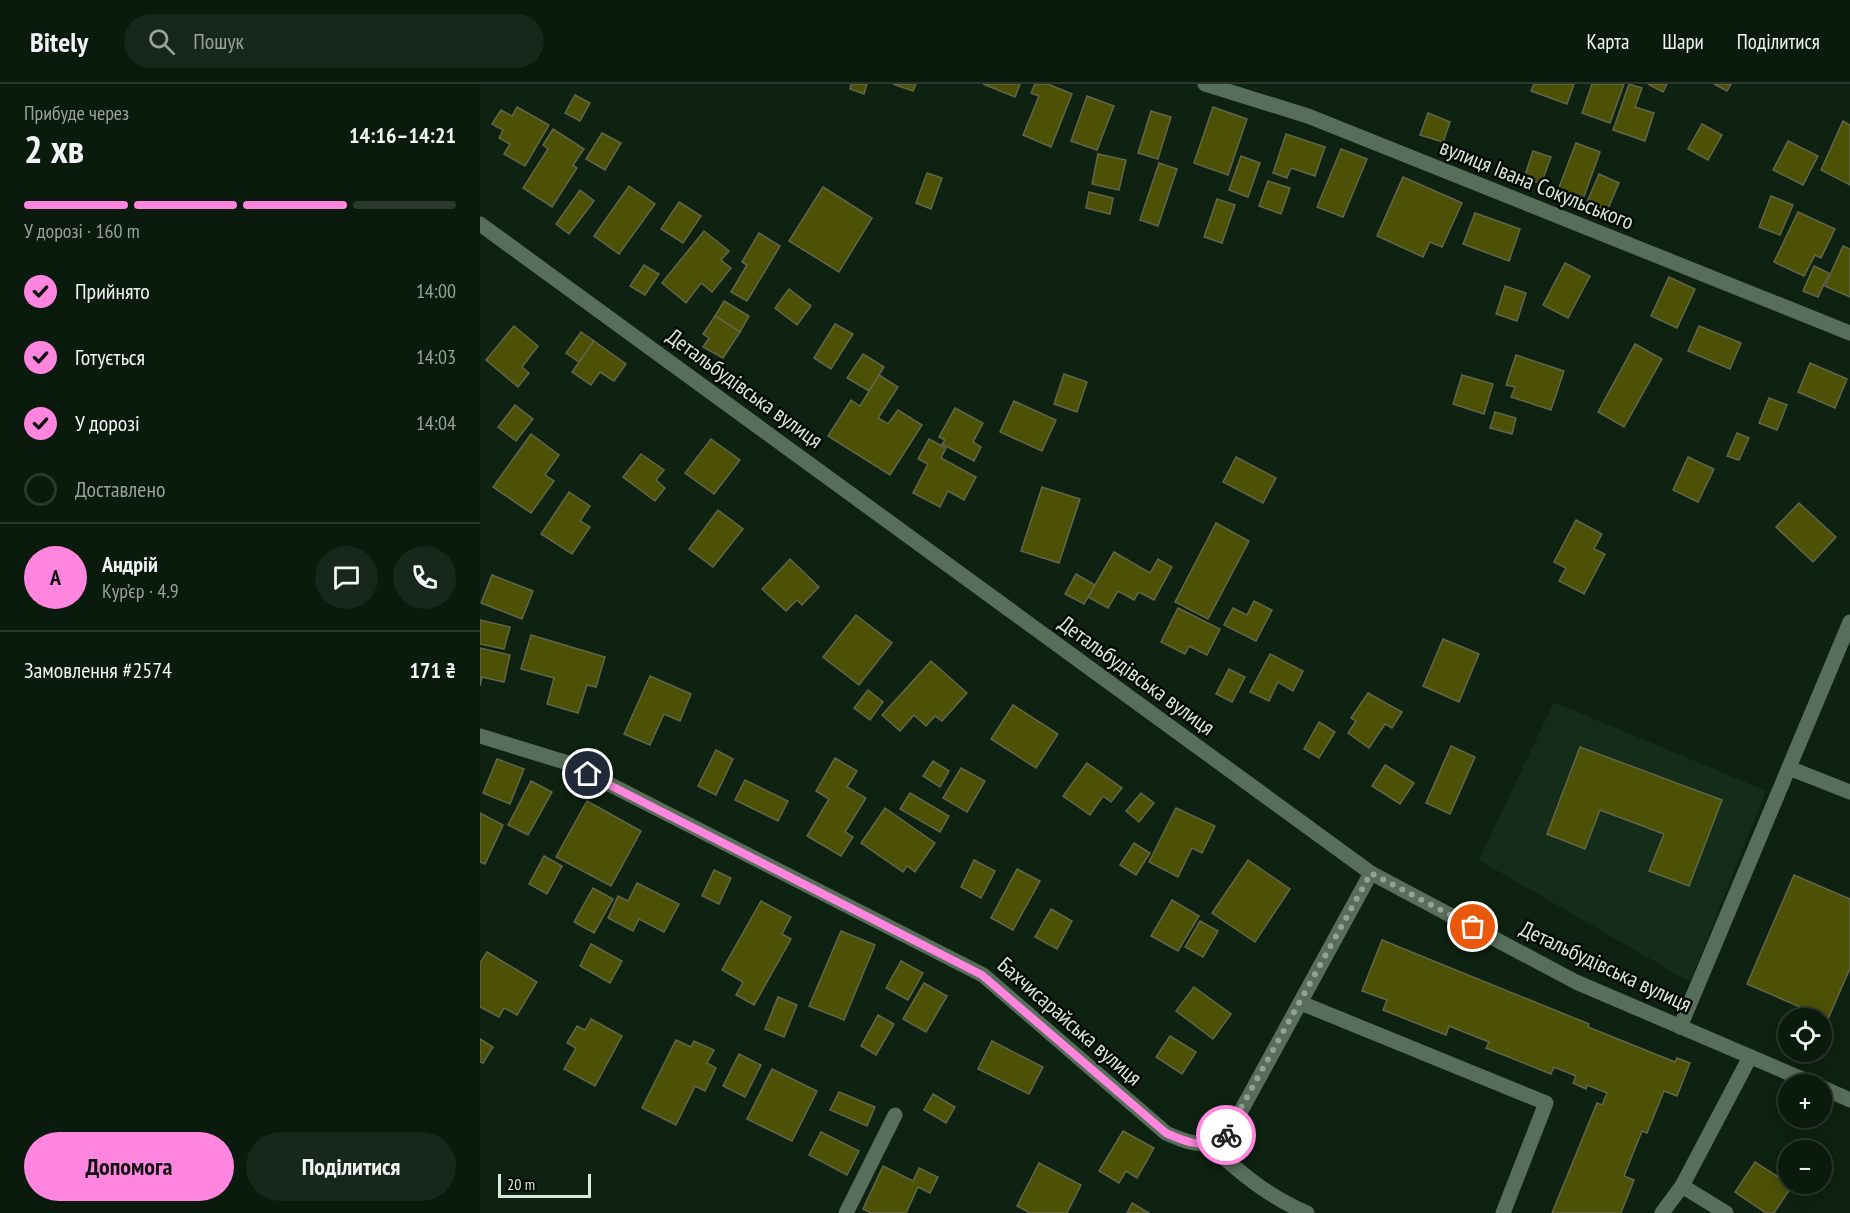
<!DOCTYPE html>
<html lang="uk">
<meta charset="utf-8">
<style>
:root{--surface:#0a1a0d;--page:#18271b;--text:#f1f3f6;--muted:#99a19d;--line:#2a382e;--accent:#ff85de}
body{margin:0;font-family:"PT Sans Narrow",sans-serif;background:var(--page);color:var(--text);height:100vh;display:flex;flex-direction:column;font-size:22px;white-space:nowrap}
*{box-sizing:border-box;margin:0}
p{font-size:20px;color:var(--muted)}
.icon{flex:none;width:33px;height:33px;fill:none;stroke:currentColor;stroke-width:2;stroke-linecap:round;stroke-linejoin:round}
.map{position:relative;flex:1;overflow:hidden}
.details{display:flex;flex-direction:column;background:var(--surface);width:480px}
.details>*{flex:none}
.fabs{position:absolute;left:1298px;top:924px;display:grid;gap:12px}
.fabs a{display:grid;place-items:center;width:54px;height:54px;border-radius:50%;background:var(--surface);box-shadow:0 3px 15px #0003,0 0 0 2px var(--line);font-size:30px}
.scale{position:absolute;left:18px;bottom:15px;width:93px;box-sizing:border-box;padding-left:6px;border:3px solid #dae7db;border-top:0;font-size:16px;line-height:21px;white-space:nowrap;color:#dae7db;-webkit-text-stroke:4px #030904;paint-order:stroke}
.pin{position:absolute;display:grid;place-items:center;width:51px;height:51px;color:#fff;margin:-26px;border:3px solid #fff;border-radius:50%;box-shadow:0 2px 6px #0007}
.courier{position:absolute;display:grid;place-items:center;width:60px;height:60px;margin:-30px;border:4px solid #ff85de;border-radius:50%;background:#fff;color:#222;box-shadow:0 2px 8px #0007}
.head em{font-style:normal;font-weight:600}
.head div{display:flex;flex-direction:column-reverse}
.head{display:flex;align-items:center;justify-content:space-between;height:102px;padding:0 24px}
h1{font-size:39px;font-weight:600;line-height:45px}
.bar{display:grid;grid-template-columns:repeat(4,1fr);gap:9px 6px;align-content:center;height:72px;padding:0 24px}
.bar i{height:8px;border-radius:4px;background:var(--line)}
.bar .on{background:var(--accent)}
.bar p{grid-column:span 4}
.line{display:flex;align-items:center;gap:15px;padding:0 24px;border-top:2px solid var(--line)}
.line div{flex:1}
.round{display:grid;place-items:center;flex:none;width:63px;height:63px;border-radius:32px;background:var(--page)}
ol{padding:0 24px;list-style:none}
li{display:flex;align-items:center;gap:18px;height:66px}
li p{margin-inline-start:auto}
li .icon{padding:6px;border-radius:50%;background:var(--accent);color:#111;stroke-width:4}
li:last-child{color:var(--muted)}
li i{width:33px;height:33px;border:3px solid var(--line);border-radius:50%}
.action{display:flex;gap:12px;margin-top:auto;padding:12px 24px}
.action a{flex:1;height:69px;border-radius:36px;background:var(--accent);color:#111;font-size:24px;font-weight:600;line-height:69px;text-align:center}
.action a+a{background:var(--page);color:var(--text)}
header{display:flex;align-items:center;gap:36px;box-sizing:border-box;height:84px;padding:0 30px;background:var(--surface);border-bottom:2px solid var(--line)}
header strong{font-size:28px}
nav{display:flex;gap:33px;margin-inline-start:auto;font-size:21px}
.search{width:420px;height:54px;background:var(--page);display:flex;align-items:center;gap:15px;box-sizing:border-box;padding:0 21px;border-radius:33px;color:var(--muted);font-size:22px}
main{display:flex;flex:1;min-height:0}
.map>svg:first-child{display:block}
</style>
<header>
<strong>Bitely</strong>
<div class="search"><svg class="icon" aria-label="search" viewBox="0 0 24 24"><circle cx="10" cy="10" r="6"/><path d="M15 15l6 6"/></svg>Пошук</div>
<nav><a>Карта</a><a>Шари</a><a>Поділитися</a></nav>
</header>
<main>
<section class="details">
<div class="head"><div><h1>2 хв</h1><p>Прибуде через</p></div><em>14:16–14:21</em></div>
<div class="bar"><i class="on"></i><i class="on"></i><i class="on"></i><i></i><p>У дорозі · 160 m</p></div>
<ol>
<li><svg class="icon" aria-label="check" viewBox="0 0 24 24"><path d="M5 12l5 5 9-10"/></svg>Прийнято<p>14:00</p></li>
<li><svg class="icon" aria-label="check" viewBox="0 0 24 24"><path d="M5 12l5 5 9-10"/></svg>Готується<p>14:03</p></li>
<li><svg class="icon" aria-label="check" viewBox="0 0 24 24"><path d="M5 12l5 5 9-10"/></svg>У дорозі<p>14:04</p></li>
<li><i></i>Доставлено</li>
</ol>
<div class="line" style="height:108px"><b class="round" style="background:var(--accent);color:#111">А</b><div><b>Андрій</b><p>Кур’єр · 4.9</p></div><a class="round"><svg class="icon" aria-label="chat" viewBox="0 0 24 24"><path d="M4 5h16v11H9l-5 4z"/></svg></a><a class="round"><svg class="icon" aria-label="phone" viewBox="0 0 24 24"><path d="M5 4h4l2 5-3 2q2 4 5 5l2-3 5 2v4C11 20 4 13 5 4z"/></svg></a></div>
<div class="line" style="height:78px"><div>Замовлення #2574</div><b>171 ₴</b></div>
<div class="action"><a>Допомога</a><a>Поділитися</a></div>
</section>
<div class="map">
<svg width="1370" height="1129" viewBox="0 0 1370 1129">
<rect width="100%" height="100%" fill="#0e2211"/>
<polygon fill="#132d18" points="1074,618 1286,707 1210,898 999,776"/>
<g fill="#4c5106" stroke="#62654a" stroke-width="1.5">
<polygon points="371,0 387,0 384,10 370,5"/>
<polygon points="413,0 436,0 433,7"/>
<polygon points="503,0 540,0 535,13"/>
<polygon points="555,0 568,0 592,10 571,63 543,51 559,12 551,9"/>
<polygon points="1054,0 1094,0 1087,20 1051,7"/>
<polygon points="1112,0 1144,0 1130,39 1102,29"/>
<polygon points="1149,0 1162,4 1155,23 1174,29 1165,57 1133,46"/>
<polygon points="1168,0 1187,0 1183,8"/>
<polygon points="1234,0 1251,0 1247,7"/>
<polygon points="95,11 110,19 100,37 85,29"/>
<polygon points="607,12 634,22 617,66 591,57"/>
<polygon points="37,23 69,41 45,82 24,70 30,60 19,54 23,46 12,40 21,26 32,32"/>
<polygon points="733,23 767,35 748,91 714,79"/>
<polygon points="671,27 691,33 678,75 658,69"/>
<polygon points="948,29 970,38 963,58 940,51"/>
<polygon points="1363,37 1370,41 1370,101 1341,86"/>
<polygon points="1222,40 1242,51 1228,76 1208,65"/>
<polygon points="73,45 104,65 93,81 97,84 72,123 43,104 68,65 63,61"/>
<polygon points="122,49 141,59 125,86 106,75"/>
<polygon points="806,50 845,63 835,92 811,84 807,94 793,89"/>
<polygon points="1308,57 1338,72 1323,101 1293,86"/>
<polygon points="1096,59 1120,68 1103,115 1078,106"/>
<polygon points="861,65 887,75 863,133 837,123"/>
<polygon points="1053,67 1071,73 1061,100 1044,94"/>
<polygon points="618,70 646,76 639,106 612,100"/>
<polygon points="761,72 780,79 768,113 749,106"/>
<polygon points="679,79 697,85 678,142 660,136"/>
<polygon points="447,89 462,94 451,125 436,119"/>
<polygon points="1119,90 1139,99 1127,127 1107,118"/>
<polygon points="923,93 982,119 962,163 950,158 943,173 897,152"/>
<polygon points="788,97 810,104 801,130 779,122"/>
<polygon points="149,102 175,120 139,170 114,152"/>
<polygon points="343,103 392,134 359,188 309,157"/>
<polygon points="100,106 114,117 89,150 76,140"/>
<polygon points="609,108 633,114 630,130 606,124"/>
<polygon points="1291,112 1313,121 1300,151 1279,143"/>
<polygon points="737,115 755,121 742,159 724,153"/>
<polygon points="199,118 221,132 203,159 181,145"/>
<polygon points="1318,128 1355,145 1341,174 1335,171 1324,192 1294,178"/>
<polygon points="995,129 1040,145 1029,177 983,160"/>
<polygon points="224,147 249,167 241,176 251,184 232,208 221,199 206,219 182,199"/>
<polygon points="279,149 300,162 267,217 251,208 267,181 262,178"/>
<polygon points="1363,162 1370,165 1370,213 1345,202"/>
<polygon points="1085,179 1110,192 1088,234 1063,221"/>
<polygon points="164,181 179,190 165,211 150,202"/>
<polygon points="1334,182 1349,189 1338,213 1323,207"/>
<polygon points="1189,193 1215,205 1197,244 1171,232"/>
<polygon points="1025,202 1046,209 1037,237 1016,230"/>
<polygon points="309,205 331,222 317,241 295,224"/>
<polygon points="244,217 269,232 260,248 235,232"/>
<polygon points="235,232 260,248 243,274 223,263 229,254 223,250"/>
<polygon points="355,240 373,250 351,285 334,274"/>
<polygon points="34,242 58,262 42,283 49,289 38,303 6,276"/>
<polygon points="1219,242 1261,259 1250,285 1208,267"/>
<polygon points="101,248 114,257 99,278 86,269"/>
<polygon points="114,257 146,280 134,297 120,288 111,301 92,288"/>
<polygon points="1155,260 1182,275 1144,343 1118,328"/>
<polygon points="383,270 404,283 389,307 367,294"/>
<polygon points="1036,271 1084,287 1071,326 1031,313 1035,303 1026,301"/>
<polygon points="1330,279 1367,295 1355,324 1318,308"/>
<polygon points="584,290 607,298 597,328 574,320"/>
<polygon points="399,291 418,303 398,334 408,340 418,326 442,341 410,391 348,352 371,316 380,322"/>
<polygon points="982,291 1013,300 1004,330 973,320"/>
<polygon points="1289,314 1307,321 1297,346 1279,339"/>
<polygon points="534,317 576,336 562,367 520,348"/>
<polygon points="35,321 53,335 36,357 18,343"/>
<polygon points="475,324 503,339 493,358 501,363 494,377 462,360 465,356 459,353"/>
<polygon points="1015,328 1036,334 1032,350 1010,344"/>
<polygon points="1257,349 1269,354 1259,376 1247,372"/>
<polygon points="51,350 79,371 65,391 74,397 51,429 13,403"/>
<polygon points="231,355 260,376 234,410 205,389"/>
<polygon points="449,355 466,364 461,374 496,393 484,416 468,407 460,423 433,409 448,380 438,375"/>
<polygon points="161,370 184,386 176,396 185,404 175,417 143,393"/>
<polygon points="756,373 796,394 783,419 743,398"/>
<polygon points="1208,373 1234,385 1218,418 1193,406"/>
<polygon points="562,403 600,415 579,479 541,467"/>
<polygon points="89,408 110,422 100,437 110,443 92,470 61,450"/>
<polygon points="1319,419 1356,453 1333,478 1296,443"/>
<polygon points="238,426 263,445 233,483 209,465"/>
<polygon points="1096,436 1122,450 1114,465 1125,470 1104,510 1079,497 1086,484 1074,478"/>
<polygon points="736,439 769,457 728,535 695,518"/>
<polygon points="634,468 670,489 678,475 692,483 674,516 659,508 654,516 638,507 628,524 608,513"/>
<polygon points="310,475 339,503 322,521 317,516 306,527 282,505"/>
<polygon points="596,490 615,501 604,520 585,510"/>
<polygon points="12,491 53,507 42,535 1,519"/>
<polygon points="774,517 792,526 776,557 744,541 753,524 767,531"/>
<polygon points="698,524 740,545 727,571 709,562 705,570 681,558"/>
<polygon points="376,531 412,559 379,601 343,573"/>
<polygon points="0,536 30,543 24,565 0,560"/>
<polygon points="51,551 125,573 116,603 107,601 98,629 67,620 74,594 41,585"/>
<polygon points="963,555 999,570 979,618 943,602"/>
<polygon points="0,564 30,571 24,598 2,593 0,602"/>
<polygon points="790,570 823,587 813,607 798,598 789,617 770,608"/>
<polygon points="451,577 487,609 462,637 455,632 446,642 434,631 420,647 402,631"/>
<polygon points="749,585 765,593 752,618 736,610"/>
<polygon points="170,592 211,610 200,637 184,630 170,661 144,650"/>
<polygon points="388,606 403,618 390,636 374,624"/>
<polygon points="888,609 922,628 912,644 905,640 889,664 868,649 876,637 871,634"/>
<polygon points="533,621 578,650 556,684 511,655"/>
<polygon points="839,638 855,648 839,674 824,665"/>
<polygon points="971,662 995,673 970,730 946,719"/>
<polygon points="1100,663 1242,716 1209,802 1169,787 1184,750 1120,726 1105,765 1067,750"/>
<polygon points="236,666 253,675 236,711 218,702"/>
<polygon points="355,674 377,687 367,703 386,714 365,748 373,753 361,772 327,752 349,715 336,707"/>
<polygon points="17,675 44,685 30,720 3,709"/>
<polygon points="453,677 469,687 460,703 443,692"/>
<polygon points="607,679 642,704 631,718 623,712 610,731 583,712"/>
<polygon points="905,681 934,699 920,720 892,702"/>
<polygon points="481,684 505,697 487,728 463,714"/>
<polygon points="265,696 308,717 298,737 255,716"/>
<polygon points="51,697 72,708 48,751 28,741"/>
<polygon points="430,709 469,732 460,748 420,725"/>
<polygon points="661,709 674,719 659,738 646,727"/>
<polygon points="107,717 161,747 131,802 76,773"/>
<polygon points="405,724 455,759 435,788 427,782 423,788 381,759"/>
<polygon points="696,724 735,742 722,769 712,764 698,793 669,778"/>
<polygon points="0,729 23,741 5,780 0,778"/>
<polygon points="654,759 670,769 656,791 640,781"/>
<polygon points="64,772 82,782 67,810 49,800"/>
<polygon points="494,776 515,787 501,814 481,803"/>
<polygon points="768,776 810,805 775,858 732,829"/>
<polygon points="537,785 560,797 533,846 511,834"/>
<polygon points="234,786 251,794 239,820 222,812"/>
<polygon points="1314,791 1370,815 1370,884 1348,935 1267,900"/>
<polygon points="157,799 199,820 184,848 159,835 153,847 128,834 138,812 148,817"/>
<polygon points="113,804 133,815 114,849 94,838"/>
<polygon points="692,816 719,832 698,867 671,852"/>
<polygon points="281,817 311,833 302,850 311,855 274,921 256,911 263,898 242,886"/>
<polygon points="571,825 592,837 577,865 555,853"/>
<polygon points="720,837 738,847 723,873 705,863"/>
<polygon points="361,847 395,861 364,936 329,922"/>
<polygon points="902,856 1109,940 1108,943 1195,978 1197,974 1210,979 1197,1012 1184,1007 1167,1049 1162,1047 1144,1092 1154,1096 1141,1129 1072,1129 1117,1019 1122,1021 1127,1009 1107,1001 1106,1005 1093,999 1096,992 1074,983 1071,990 1006,964 1009,958 969,942 966,951 903,926 907,916 882,907"/>
<polygon points="111,860 142,877 130,899 100,882"/>
<polygon points="7,868 57,898 37,931 24,924 19,933 0,923 0,879"/>
<polygon points="421,877 443,889 428,916 406,904"/>
<polygon points="444,899 467,912 446,948 423,935"/>
<polygon points="714,903 751,930 733,955 696,927"/>
<polygon points="298,913 317,921 304,953 285,945"/>
<polygon points="398,931 414,940 396,971 381,962"/>
<polygon points="111,935 142,952 115,1002 84,985 96,964 87,959 97,942 105,946"/>
<polygon points="690,952 716,968 702,990 676,973"/>
<polygon points="0,955 13,963 3,979 0,978"/>
<polygon points="196,956 211,963 214,957 234,966 227,979 236,984 225,1007 215,1002 196,1041 162,1024"/>
<polygon points="512,957 563,983 549,1010 498,985"/>
<polygon points="259,970 281,981 265,1013 243,1002"/>
<polygon points="292,985 337,1007 312,1057 267,1035"/>
<polygon points="359,1008 395,1023 387,1042 350,1026"/>
<polygon points="453,1010 475,1023 466,1039 444,1026"/>
<polygon points="643,1047 674,1064 657,1094 646,1087 639,1099 619,1087"/>
<polygon points="341,1048 379,1067 367,1091 329,1071"/>
<polygon points="1275,1078 1312,1102 1294,1129 1286,1129 1255,1108"/>
<polygon points="559,1079 601,1101 587,1129 550,1129 537,1122"/>
<polygon points="403,1082 433,1097 439,1084 458,1093 450,1109 438,1103 426,1129 391,1129 383,1125"/>
<polygon points="652,1119 669,1129 647,1129"/>
</g>
<g fill="none" stroke-linecap="round" stroke-linejoin="round">
<g stroke="#576e5a" stroke-width="15">
<polyline points="725,0 828,32 1370,249"/>
<polyline points="0,140 891,789 1096,898 1334,1000"/>
<path d="M0 652 88 679 503 891 686 1049C717 1063 735 1067 756 1036L891 789"/>
<polyline points="1309,684 1370,708"/>
<polyline points="821,919 1066,1019 1023,1129"/>
<polyline points="1200,943 1370,538"/>
<polyline points="1341,1003 1370,1016"/>
<path d="M730 1061C760 1089 789 1113 827 1129"/>
<polyline points="366,1129 415,1031"/>
<polyline points="1182,1129 1202,1102"/>
<polyline points="1246,1129 1202,1102 1270,973"/>
</g>
</g>
<g fill="none" stroke-linecap="round" stroke-linejoin="round">
<polyline stroke="#93a294" stroke-width="6" stroke-dasharray="0 10.8" points="746,1051 891,789 993,843"/>
<path stroke="#ff85de" stroke-width="8" d="M108 690 502 891 686 1049C710 1060 723 1065 746 1051"/>
</g>
<g text-anchor="middle" dominant-baseline="central" stroke-width="5" stroke-linejoin="round" paint-order="stroke">
<g font-size="22" fill="#dae7db" stroke="#030904">
<text transform="translate(1057 100) rotate(22)">вулиця Івана Сокульського</text>
<text transform="translate(265 304) rotate(36)">Детальбудівська вулиця</text>
<text transform="translate(657 591) rotate(36)">Детальбудівська вулиця</text>
<text transform="translate(1126 882) rotate(25)">Детальбудівська вулиця</text>
<text transform="translate(590 937) rotate(41)">Бахчисарайська вулиця</text>
</g>
</g>
</svg>
<div class="fabs">
<a><svg class="icon" aria-label="locate" viewBox="0 0 24 24"><circle cx="12" cy="12" r="6"/><path d="M12 2v4M12 18v4M2 12h4M18 12h4"/></svg></a>
<a>+</a>
<a>−</a>
</div>
<div class="scale">20 m</div>
<div class="pin" style="left:993px;top:843px;background:#ea580c"><svg class="icon" aria-label="bag" viewBox="0 0 24 24"><path d="M5 8h14l-1 12H6zM9 8a3 3 0 0 1 6 0"/></svg></div>
<div class="pin" style="left:108px;top:690px;background:#1f2937"><svg class="icon" aria-label="home" viewBox="0 0 24 24"><path d="M3 11l9-7 9 7M6 9v11h12V9"/></svg></div>
<div class="courier" style="left:746px;top:1051px"><svg class="icon" aria-label="bike" viewBox="0 0 24 24"><circle cx="6" cy="16" r="4"/><circle cx="18" cy="16" r="4"/><path d="M6 16l4-8h5l3 8M10 8l3 8H6M13 5h3"/></svg></div>
</div>
</main>
